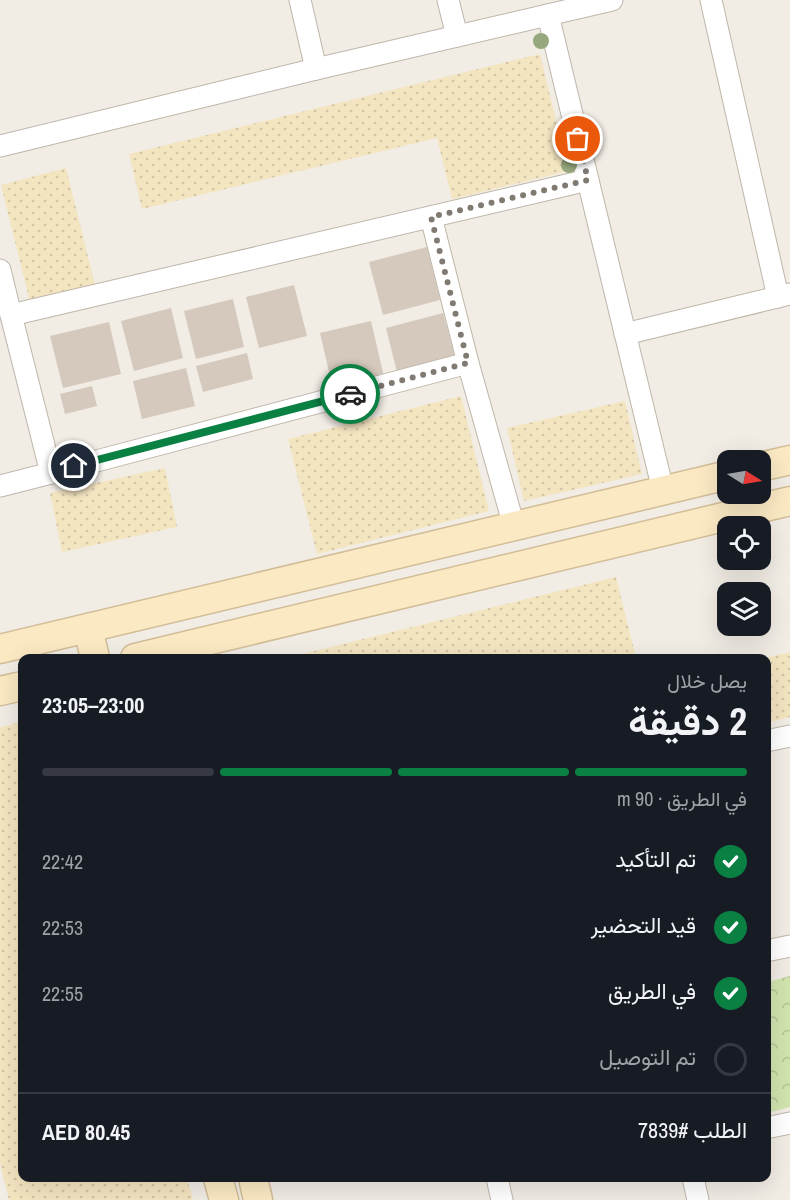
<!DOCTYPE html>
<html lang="ar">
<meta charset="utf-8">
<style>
:root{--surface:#171b24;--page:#242831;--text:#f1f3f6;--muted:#9ea1a6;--line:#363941;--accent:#0b8043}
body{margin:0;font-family:"Archivo Narrow",Vazirmatn,sans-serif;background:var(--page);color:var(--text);direction:rtl;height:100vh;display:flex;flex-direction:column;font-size:22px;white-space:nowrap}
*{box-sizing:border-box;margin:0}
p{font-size:20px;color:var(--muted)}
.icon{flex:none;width:33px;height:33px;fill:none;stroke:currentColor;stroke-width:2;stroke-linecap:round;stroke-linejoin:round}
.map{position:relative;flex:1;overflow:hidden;direction:ltr}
.panel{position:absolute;left:18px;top:654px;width:753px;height:528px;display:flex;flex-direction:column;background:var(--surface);border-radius:12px;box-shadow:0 6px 24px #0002;direction:rtl}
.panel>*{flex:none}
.needle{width:39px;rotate:101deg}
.tools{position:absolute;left:717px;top:450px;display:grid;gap:12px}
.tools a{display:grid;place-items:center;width:54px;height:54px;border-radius:12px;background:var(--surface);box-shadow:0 6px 24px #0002;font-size:30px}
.pin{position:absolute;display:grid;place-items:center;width:51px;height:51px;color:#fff;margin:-26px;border:3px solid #fff;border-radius:50%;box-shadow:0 2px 6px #0007}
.courier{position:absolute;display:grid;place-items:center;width:60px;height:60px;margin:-30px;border:4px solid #0b8043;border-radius:50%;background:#fff;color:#222;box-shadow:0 2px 8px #0007}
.headline em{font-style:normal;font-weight:700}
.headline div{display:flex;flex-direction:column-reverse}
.headline{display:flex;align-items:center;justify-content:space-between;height:102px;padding:0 24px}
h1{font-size:39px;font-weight:700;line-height:45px}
.bar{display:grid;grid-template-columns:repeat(4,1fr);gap:9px 6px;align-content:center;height:72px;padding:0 24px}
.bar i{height:8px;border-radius:4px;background:var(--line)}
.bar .current{background:var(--accent)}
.bar p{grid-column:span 4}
.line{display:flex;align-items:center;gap:15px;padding:0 24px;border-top:2px solid var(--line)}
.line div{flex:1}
ol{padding:0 24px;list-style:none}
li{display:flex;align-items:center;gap:18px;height:66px}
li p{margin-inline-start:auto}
li .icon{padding:6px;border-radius:50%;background:var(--accent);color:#fff;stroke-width:4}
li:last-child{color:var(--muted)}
li i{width:33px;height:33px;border:3px solid var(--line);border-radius:50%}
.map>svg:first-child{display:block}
</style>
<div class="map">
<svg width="790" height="1200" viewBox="0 0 790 1200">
<defs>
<pattern id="sand-dots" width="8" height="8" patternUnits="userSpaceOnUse" patternTransform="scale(1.5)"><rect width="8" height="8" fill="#f4e5c1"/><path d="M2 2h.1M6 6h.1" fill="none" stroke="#d2c5a6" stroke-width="1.8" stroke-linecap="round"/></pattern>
<pattern id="park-crowns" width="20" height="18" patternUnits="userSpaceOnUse" patternTransform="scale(1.5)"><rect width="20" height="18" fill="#d1e4ae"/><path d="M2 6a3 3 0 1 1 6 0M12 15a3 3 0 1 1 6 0" fill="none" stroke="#b5c496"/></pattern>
</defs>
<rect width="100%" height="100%" fill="#f1ece4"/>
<g fill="url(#sand-dots)">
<polygon points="540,54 568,171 452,199 437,138 142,209 129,154"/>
<polygon points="66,168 95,285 30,302 1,185"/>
<polygon points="461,396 489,511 317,554 288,439"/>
<polygon points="625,401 642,474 524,501 507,428"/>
<polygon points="165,468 177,527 62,552 50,493"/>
<polygon points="616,577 636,658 286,658"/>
<polygon points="790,652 790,717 767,723 766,658 765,658"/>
<polygon points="22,722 22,1178 187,1178 193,1200 9,1200 0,1163 0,727"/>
</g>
<polygon fill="url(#park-crowns)" points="790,976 790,1107 767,1113 767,982"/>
<g fill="#d5c9bd">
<polygon points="427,247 440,300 383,315 369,262"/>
<polygon points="294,285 307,336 259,348 246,297"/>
<polygon points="233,299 244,347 196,359 184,311"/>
<polygon points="171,308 183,358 134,371 121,321"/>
<polygon points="443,313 456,361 398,376 386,328"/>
<polygon points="371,321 384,377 333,389 320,333"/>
<polygon points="109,322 121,374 63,388 50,336"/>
<polygon points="247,353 253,379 203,392 196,366"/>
<polygon points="186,368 195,406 142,419 133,381"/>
<polygon points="92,386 97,406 65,414 60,394"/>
</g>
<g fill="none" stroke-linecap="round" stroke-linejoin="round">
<defs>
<g id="street">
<polyline points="448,0 457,36"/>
<polyline points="711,0 778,297"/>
<polyline points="548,15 663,490"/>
<polyline points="316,69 612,0"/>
<polyline points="0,146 316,69 300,0"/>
<polyline points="431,217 468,363"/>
<polyline points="0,270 11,315"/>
<polyline points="625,334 790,294"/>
<polyline points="51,473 468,363 514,526"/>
<polyline points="0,486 51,473 11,315 588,180"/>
<polyline points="766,741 790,736"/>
<polyline points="766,951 790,946"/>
<polyline points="766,1128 790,1123"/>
<polyline points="497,1178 502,1200"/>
<polyline points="693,1178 698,1200"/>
</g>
<g id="secondary">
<polyline points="760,467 790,460"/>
<polyline points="88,628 95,658"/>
<polyline points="0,649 728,475"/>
<polyline points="135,658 790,501"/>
<polyline points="0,691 22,686"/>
<polyline points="218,1178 224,1200"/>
<polyline points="253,1178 258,1200"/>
</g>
</defs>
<use href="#street" stroke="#bfb6aa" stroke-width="23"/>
<use href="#secondary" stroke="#d2bd98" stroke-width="31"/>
<use href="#street" stroke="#fff" stroke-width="21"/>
<use href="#secondary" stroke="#fbe9c4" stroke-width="28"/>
</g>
<g fill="#97a87e">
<circle cx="541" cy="41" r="8"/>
<circle cx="565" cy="135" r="8"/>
<circle cx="569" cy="165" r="8"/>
</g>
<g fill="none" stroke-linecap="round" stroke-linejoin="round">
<polyline stroke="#807a72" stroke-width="6" stroke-dasharray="0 10.8" points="350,394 468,363 431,217 588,180 578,139"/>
<polyline stroke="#0b8043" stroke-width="8" points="74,466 350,394"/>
</g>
</svg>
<div class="tools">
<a><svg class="needle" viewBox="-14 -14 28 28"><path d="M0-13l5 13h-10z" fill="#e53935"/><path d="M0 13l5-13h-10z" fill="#9ea1a6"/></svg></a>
<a><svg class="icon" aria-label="locate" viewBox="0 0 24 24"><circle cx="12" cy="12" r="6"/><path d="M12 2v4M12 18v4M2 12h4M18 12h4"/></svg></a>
<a><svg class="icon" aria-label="layers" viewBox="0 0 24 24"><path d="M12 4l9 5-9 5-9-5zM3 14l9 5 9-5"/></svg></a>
</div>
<div class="pin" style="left:578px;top:139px;background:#ea580c"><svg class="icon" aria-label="bag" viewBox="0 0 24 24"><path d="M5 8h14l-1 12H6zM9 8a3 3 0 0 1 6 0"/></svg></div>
<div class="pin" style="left:74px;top:466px;background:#1f2937"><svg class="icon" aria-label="home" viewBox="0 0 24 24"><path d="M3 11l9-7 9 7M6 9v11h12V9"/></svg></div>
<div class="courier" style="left:350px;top:394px"><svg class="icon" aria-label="car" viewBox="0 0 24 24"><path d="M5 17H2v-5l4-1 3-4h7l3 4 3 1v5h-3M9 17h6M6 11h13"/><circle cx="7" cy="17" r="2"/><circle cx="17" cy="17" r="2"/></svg></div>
<section class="panel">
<div class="headline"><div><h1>2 دقيقة</h1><p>يصل خلال</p></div><em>23:00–23:05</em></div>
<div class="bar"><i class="current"></i><i class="current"></i><i class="current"></i><i></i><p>في الطريق · 90 m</p></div>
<ol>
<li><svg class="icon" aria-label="check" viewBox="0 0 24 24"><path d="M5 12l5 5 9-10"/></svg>تم التأكيد<p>22:42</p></li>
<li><svg class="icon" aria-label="check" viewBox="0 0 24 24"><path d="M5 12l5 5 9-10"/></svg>قيد التحضير<p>22:53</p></li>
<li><svg class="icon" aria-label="check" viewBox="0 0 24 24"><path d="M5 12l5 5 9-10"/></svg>في الطريق<p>22:55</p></li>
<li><i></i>تم التوصيل</li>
</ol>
<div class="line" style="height:78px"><div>الطلب #7839</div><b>AED 80.45</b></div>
</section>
</div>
